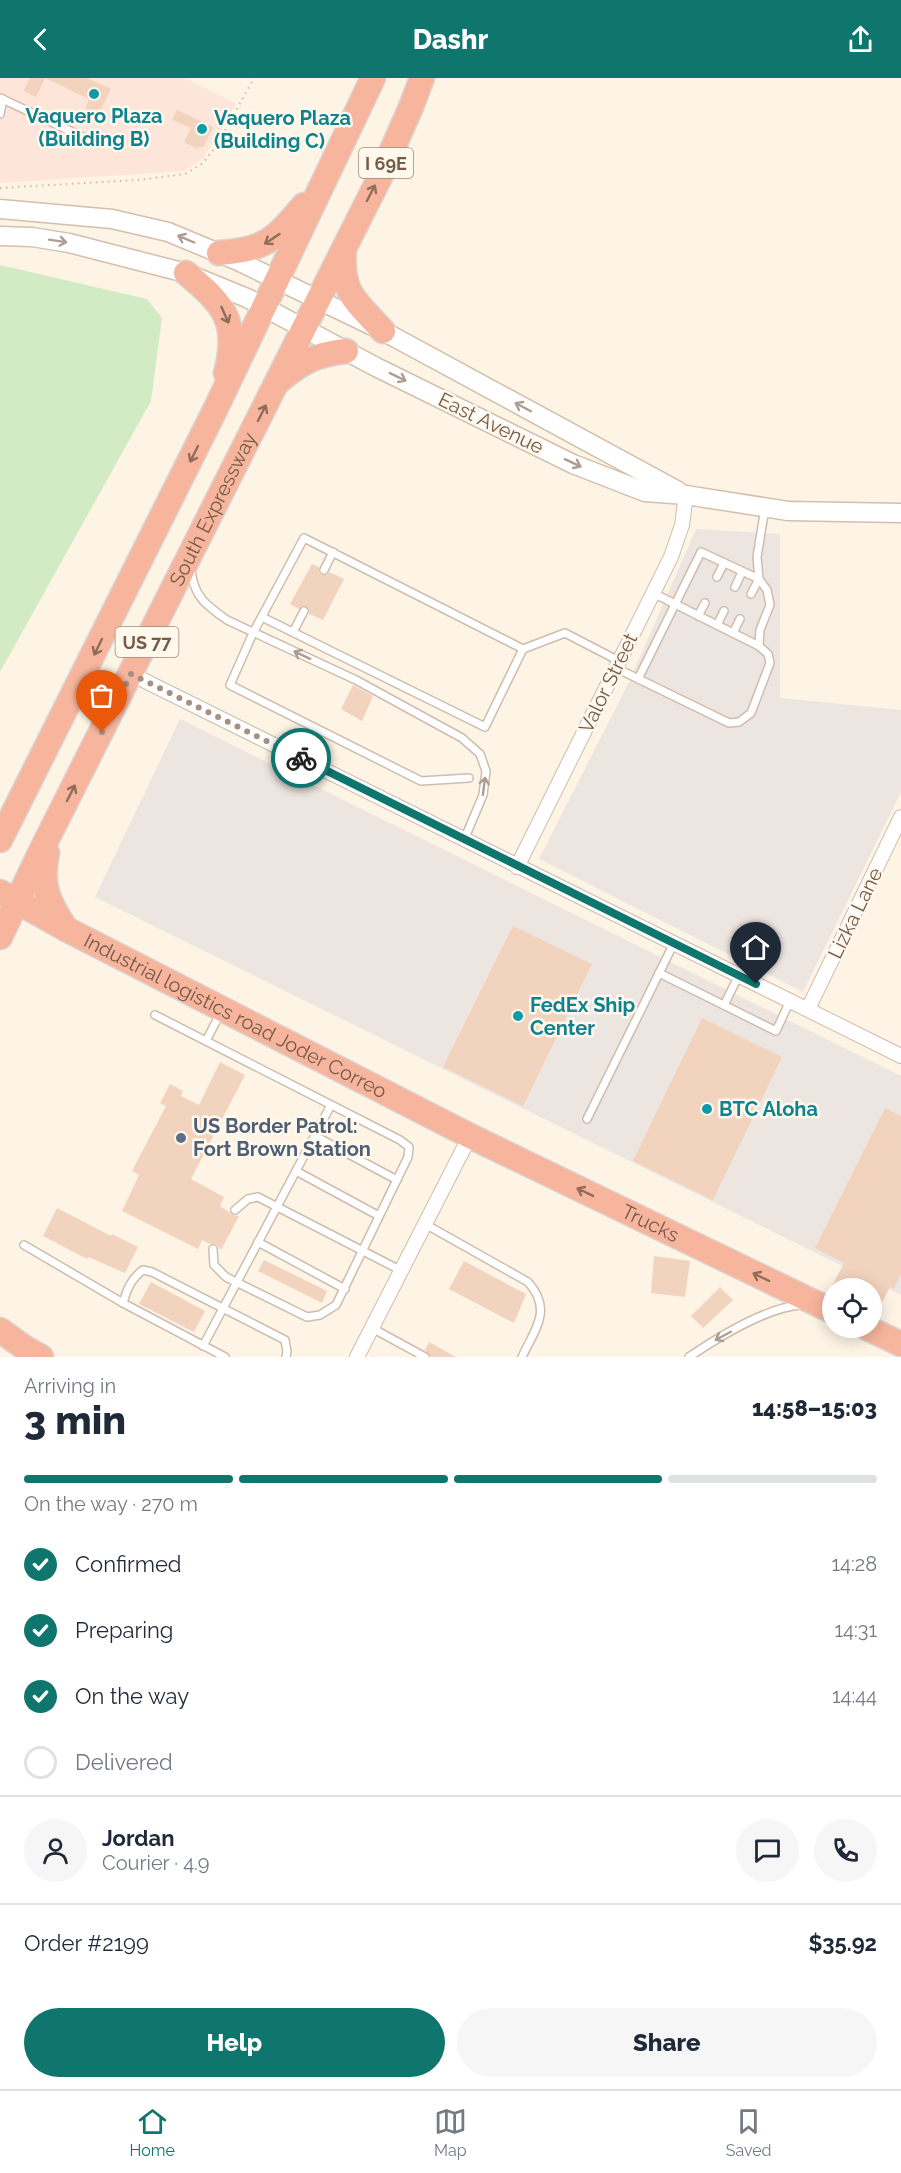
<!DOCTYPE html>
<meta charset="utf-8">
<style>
:root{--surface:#fff;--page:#f6f6f7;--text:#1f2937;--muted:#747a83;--line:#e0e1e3;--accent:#0f766e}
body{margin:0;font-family:Raleway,sans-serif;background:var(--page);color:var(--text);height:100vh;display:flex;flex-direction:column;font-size:22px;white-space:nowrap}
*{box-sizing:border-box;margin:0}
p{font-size:20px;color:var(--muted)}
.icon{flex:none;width:33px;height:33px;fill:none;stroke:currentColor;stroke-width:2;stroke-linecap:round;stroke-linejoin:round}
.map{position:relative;height:1279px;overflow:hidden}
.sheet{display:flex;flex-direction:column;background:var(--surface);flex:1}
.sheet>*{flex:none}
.tools{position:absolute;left:822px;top:1200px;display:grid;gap:12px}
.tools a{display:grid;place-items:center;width:60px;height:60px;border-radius:50%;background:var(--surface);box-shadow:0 3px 15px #0003;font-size:30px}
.pin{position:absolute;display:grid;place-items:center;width:51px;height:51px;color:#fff;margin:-62px -26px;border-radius:50% 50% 50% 0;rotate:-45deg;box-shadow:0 0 6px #0007}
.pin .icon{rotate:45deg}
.courier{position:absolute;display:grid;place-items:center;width:60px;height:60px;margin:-30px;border:4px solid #0f766e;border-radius:50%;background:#fff;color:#222;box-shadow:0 2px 8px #0007}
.headline em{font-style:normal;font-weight:800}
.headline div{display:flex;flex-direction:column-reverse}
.headline{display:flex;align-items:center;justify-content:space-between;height:102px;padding:0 24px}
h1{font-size:39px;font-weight:800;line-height:45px}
.bar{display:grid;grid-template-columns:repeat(4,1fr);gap:9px 6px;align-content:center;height:72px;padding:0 24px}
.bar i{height:8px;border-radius:4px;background:var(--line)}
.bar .on{background:var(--accent)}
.bar p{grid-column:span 4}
.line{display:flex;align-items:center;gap:15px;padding:0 24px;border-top:2px solid var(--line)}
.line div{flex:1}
.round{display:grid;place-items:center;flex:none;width:63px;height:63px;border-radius:32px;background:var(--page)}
ol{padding:0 24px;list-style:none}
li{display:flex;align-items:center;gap:18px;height:66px}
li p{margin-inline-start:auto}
li .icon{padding:6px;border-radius:50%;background:var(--accent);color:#fff;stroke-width:4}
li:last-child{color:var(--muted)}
li i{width:33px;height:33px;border:3px solid var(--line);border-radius:50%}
.action{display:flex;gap:12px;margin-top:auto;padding:12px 24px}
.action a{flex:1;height:69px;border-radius:36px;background:var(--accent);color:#fff;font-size:24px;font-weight:800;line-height:69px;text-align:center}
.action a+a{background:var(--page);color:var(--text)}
header{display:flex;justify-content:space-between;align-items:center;height:78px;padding:0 24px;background:var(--accent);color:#fff;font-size:27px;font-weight:800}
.tabs{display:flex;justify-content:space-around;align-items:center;height:84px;border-top:2px solid var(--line);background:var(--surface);font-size:16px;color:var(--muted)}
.tabs a{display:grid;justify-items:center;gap:3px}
.tabs .on{color:var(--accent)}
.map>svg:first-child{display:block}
</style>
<header><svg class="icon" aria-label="back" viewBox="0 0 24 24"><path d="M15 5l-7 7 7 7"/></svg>Dashr<svg class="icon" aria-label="share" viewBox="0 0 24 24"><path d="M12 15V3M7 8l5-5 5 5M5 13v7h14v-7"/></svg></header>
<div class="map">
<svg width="901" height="1279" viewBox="0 0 901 1279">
<rect width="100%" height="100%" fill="#fdf4e6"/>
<polygon fill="#fde5da" points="0,0 184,0 236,26 203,80 184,93 0,105"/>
<g fill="#ede6e0">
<polygon points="696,451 780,456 780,620 901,632 901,714 803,914 539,781 628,606"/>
<polygon points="180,641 901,998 901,1217 95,819"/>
</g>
<polygon fill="#d3ebc4" points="0,187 147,221 162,240 151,323 0,594"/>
<g fill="#f2d3be">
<polygon points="30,0 87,0 111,11 98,37 85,31 89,21 45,0 36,19 24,13"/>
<polygon points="177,32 213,49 203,70 199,68 198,71 184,64 191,50 172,42"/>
<polygon points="312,486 319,489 319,495 322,497 327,497 329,494 344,501 323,542 309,536 309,531 306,528 299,531 290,526"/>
<polygon points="353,607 373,618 362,643 341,631"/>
<polygon points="513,848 592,886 523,1028 443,989"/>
<polygon points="702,940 782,979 713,1122 633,1083"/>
<polygon points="220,984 245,997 191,1101 224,1119 220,1128 233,1137 239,1138 221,1172 216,1166 210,1166 202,1162 198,1171 122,1133 139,1097 132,1093 166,1028 160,1025 170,1006 183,1013 181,1018 199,1027"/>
<polygon points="885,1030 901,1038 901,1196 894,1211 890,1209 875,1238 872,1237 872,1210 831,1210 844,1185 815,1170"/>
<polygon points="57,1130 111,1158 112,1156 138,1169 125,1195 88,1179 87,1181 43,1158"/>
<polygon points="654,1178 690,1183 685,1219 651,1215"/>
<polygon points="264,1182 327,1213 322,1225 258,1193"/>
<polygon points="464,1183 526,1216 514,1245 449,1211"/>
<polygon points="151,1204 205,1233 194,1254 139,1226"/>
<polygon points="720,1209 733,1222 703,1250 691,1238"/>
<polygon points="429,1264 456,1279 431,1279 425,1272"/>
</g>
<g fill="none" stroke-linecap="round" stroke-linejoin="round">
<defs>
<g id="lane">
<polyline points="0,20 98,66"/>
<polyline points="0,36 3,21"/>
<path d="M191 492C194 519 206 527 227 542L356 602 462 660 480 676 486 693 483 717 464 762"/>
<polyline points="324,492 333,474"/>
<polyline points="717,499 724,485"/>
<polyline points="735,509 742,494"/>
<polyline points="653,515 759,568"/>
<polyline points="698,538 705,525"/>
<polyline points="262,539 485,649 523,571"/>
<polyline points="717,547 724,533"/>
<polyline points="293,554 304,533"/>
<polyline points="733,555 740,541"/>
<polyline points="616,590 729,645 739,644 751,635 770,585 768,576 759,568 760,552 770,527 767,512 759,501 757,479 765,430"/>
<polyline points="638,601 701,474 759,501 751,516"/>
<polyline points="469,700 421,703 230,607 253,555 304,460 523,571 565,555 619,583"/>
<polyline points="659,895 776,953 790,923"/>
<polyline points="724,927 739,897"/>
<polyline points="155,937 400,1062 409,1069 408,1079 336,1227 320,1237 307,1239 226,1199 214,1187 213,1171"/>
<polyline points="206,963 220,936"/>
<polyline points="587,1041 674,865"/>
<polyline points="315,1058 397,1102"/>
<polyline points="296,1093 379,1138"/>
<polyline points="235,1132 248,1121 258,1119 402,1193"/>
<path d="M425 1146 528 1204C553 1232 535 1251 522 1279"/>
<polyline points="258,1164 345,1211"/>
<polyline points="24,1167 123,1225 225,1279"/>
<path d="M123 1225C127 1211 131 1201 143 1192L152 1194 285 1262 287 1274 286 1279"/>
<polyline points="372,1250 425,1279"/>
<polyline points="203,1268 331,1027"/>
<path d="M689 1279C717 1260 766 1230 800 1227"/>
</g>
<g id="street">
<polyline points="131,596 901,978"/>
<polyline points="517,789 671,479 682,447 686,417"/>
<polyline points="808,931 901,739"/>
<polyline points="357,1279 470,1058"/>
</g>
<g id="secondary">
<polyline points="0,131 112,141 168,154 238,183 383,253 678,413"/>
<polyline points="0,158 32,159 69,165 186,195 247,220 376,289 573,386 645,414 686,417 788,433 901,435"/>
</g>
<g id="highway">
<path d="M344 173C341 216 356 223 383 253"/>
<path d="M219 175C266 172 275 161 304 127"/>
<path d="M186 195C223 226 240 243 226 295"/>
<path d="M279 303C302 284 316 276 346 273"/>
<polyline points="0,762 215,332 373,0"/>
<path d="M47 775C40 807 48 824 66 851"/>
<path id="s1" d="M0 814 66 851 470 1058 832 1233"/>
<path id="s2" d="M0 859 42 771 382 95 411 29 422 0"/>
<polyline points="867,1250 901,1266"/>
<polyline points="0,1252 25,1270 41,1279"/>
</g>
</defs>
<use href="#lane" stroke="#cfbcac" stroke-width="10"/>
<use href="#street" stroke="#cfbcac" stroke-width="16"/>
<use href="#secondary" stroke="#d4beac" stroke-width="21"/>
<use href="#highway" stroke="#dbd4d0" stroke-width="27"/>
<polyline stroke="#d7b6a0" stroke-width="2" stroke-dasharray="1.5 4.5" stroke-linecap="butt" points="0,110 137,102 185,96 203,85 217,67 254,0"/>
<use href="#lane" stroke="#fff" stroke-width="7"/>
<use href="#street" stroke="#fff" stroke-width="14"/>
<use href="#secondary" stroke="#fff" stroke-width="18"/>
<use href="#highway" stroke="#f7b59d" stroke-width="24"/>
</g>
<defs><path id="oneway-shaft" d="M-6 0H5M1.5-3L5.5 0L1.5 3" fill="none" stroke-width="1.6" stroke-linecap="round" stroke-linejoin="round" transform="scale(1.5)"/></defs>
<g stroke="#906d5b">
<use href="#oneway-shaft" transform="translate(371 115) rotate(-63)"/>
<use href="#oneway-shaft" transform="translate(272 161) rotate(146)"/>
<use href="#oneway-shaft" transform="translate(225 237) rotate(66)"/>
<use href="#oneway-shaft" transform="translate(262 335) rotate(-63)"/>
<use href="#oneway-shaft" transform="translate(194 376) rotate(116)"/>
<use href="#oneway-shaft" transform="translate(98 569) rotate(116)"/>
<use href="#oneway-shaft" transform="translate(71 715) rotate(-63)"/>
<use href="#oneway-shaft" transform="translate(585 1114) rotate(-154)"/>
<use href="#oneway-shaft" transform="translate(761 1199) rotate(-154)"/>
</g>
<g stroke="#ad9d92">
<use href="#oneway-shaft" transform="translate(186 161) rotate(-157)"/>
<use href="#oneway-shaft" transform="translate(58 163) rotate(9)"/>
<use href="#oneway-shaft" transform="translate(398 299) rotate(26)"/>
<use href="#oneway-shaft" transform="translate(523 329) rotate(-152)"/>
<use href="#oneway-shaft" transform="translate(573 385) rotate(25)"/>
<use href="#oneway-shaft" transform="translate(302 577) rotate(-155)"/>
<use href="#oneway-shaft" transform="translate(484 708) rotate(-83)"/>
<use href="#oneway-shaft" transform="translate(723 1258) rotate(152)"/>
</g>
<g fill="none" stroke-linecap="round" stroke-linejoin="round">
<polyline stroke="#a59181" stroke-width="6" stroke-dasharray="0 10.8" points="102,654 131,596 301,680"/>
<polyline stroke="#0f766e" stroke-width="8" points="301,680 756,906"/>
</g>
<g fill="#0f9aa8" stroke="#fff8ed" stroke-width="2">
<circle cx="94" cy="16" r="6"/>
<circle cx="202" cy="51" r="6"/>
<circle cx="518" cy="938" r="6"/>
<circle cx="707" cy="1031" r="6"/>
</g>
<circle fill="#5c6f8a" stroke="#fff8ed" stroke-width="2" cx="181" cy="1060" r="6"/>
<g text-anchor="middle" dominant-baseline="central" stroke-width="5" stroke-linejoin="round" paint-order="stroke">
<g fill="#fff8ed" stroke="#9f8a7b" stroke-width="1.5">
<rect x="359" y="70" width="54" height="30" rx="4.5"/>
<rect x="115.5" y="549" width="63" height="30" rx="4.5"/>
</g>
<g font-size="18" font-weight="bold" fill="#765b4a">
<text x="386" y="85">I 69E</text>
<text x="147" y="564">US 77</text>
</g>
<g font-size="20" font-weight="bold" fill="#0d838f" stroke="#fff8ed" text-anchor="start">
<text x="94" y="38" text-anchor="middle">Vaquero Plaza<tspan x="94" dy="23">(Building B)</tspan></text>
<text x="214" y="40">Vaquero Plaza<tspan x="214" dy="23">(Building C)</tspan></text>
<text x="530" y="927">FedEx Ship<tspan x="530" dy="23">Center</tspan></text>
<text x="719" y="1031">BTC Aloha</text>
</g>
<g font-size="20" fill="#765b4a" stroke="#fff8ed">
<text transform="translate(491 345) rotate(26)">East Avenue</text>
<text stroke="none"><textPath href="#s2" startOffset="478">South Expressway</textPath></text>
<text transform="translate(608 605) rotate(-64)">Valor Street</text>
<text transform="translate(855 835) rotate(-64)">Lizka Lane</text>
<text stroke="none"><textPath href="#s1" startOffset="266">Industrial logistics road Joder Correo</textPath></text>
<text stroke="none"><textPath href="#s1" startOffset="730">Trucks</textPath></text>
</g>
<g font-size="20" font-weight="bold" fill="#4e5e75" stroke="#fff8ed" text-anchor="start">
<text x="193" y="1048">US Border Patrol:<tspan x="193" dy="23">Fort Brown Station</tspan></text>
</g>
</g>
</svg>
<div class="tools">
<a><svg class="icon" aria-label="locate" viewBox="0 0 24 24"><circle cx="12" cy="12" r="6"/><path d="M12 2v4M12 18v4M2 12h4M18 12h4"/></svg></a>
</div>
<div class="pin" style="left:102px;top:654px;background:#ea580c"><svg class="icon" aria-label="bag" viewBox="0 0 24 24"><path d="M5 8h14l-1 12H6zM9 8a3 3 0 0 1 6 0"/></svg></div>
<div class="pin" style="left:756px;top:906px;background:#1f2937"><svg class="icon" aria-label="home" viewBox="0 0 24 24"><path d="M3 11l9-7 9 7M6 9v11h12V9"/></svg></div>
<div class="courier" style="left:301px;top:680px"><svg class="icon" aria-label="bike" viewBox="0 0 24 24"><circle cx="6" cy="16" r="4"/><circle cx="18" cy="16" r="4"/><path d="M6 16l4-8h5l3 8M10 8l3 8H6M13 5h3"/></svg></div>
</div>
<section class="sheet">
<div class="headline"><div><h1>3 min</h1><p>Arriving in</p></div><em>14:58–15:03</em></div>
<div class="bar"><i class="on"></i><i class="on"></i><i class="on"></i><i></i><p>On the way · 270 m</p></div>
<ol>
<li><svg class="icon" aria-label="check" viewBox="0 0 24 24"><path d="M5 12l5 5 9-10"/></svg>Confirmed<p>14:28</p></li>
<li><svg class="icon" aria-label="check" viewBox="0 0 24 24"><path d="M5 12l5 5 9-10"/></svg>Preparing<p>14:31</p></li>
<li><svg class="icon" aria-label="check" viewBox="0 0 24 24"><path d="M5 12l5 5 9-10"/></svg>On the way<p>14:44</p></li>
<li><i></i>Delivered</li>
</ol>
<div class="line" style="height:108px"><a class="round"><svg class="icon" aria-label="person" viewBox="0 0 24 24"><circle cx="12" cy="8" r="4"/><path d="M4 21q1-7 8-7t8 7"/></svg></a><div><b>Jordan</b><p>Courier · 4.9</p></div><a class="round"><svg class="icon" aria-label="chat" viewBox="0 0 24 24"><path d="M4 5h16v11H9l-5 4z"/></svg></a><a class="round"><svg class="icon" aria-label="phone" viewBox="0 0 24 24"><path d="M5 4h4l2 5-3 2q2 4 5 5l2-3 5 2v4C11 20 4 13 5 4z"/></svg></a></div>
<div class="line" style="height:78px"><div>Order #2199</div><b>$35.92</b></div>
<div class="action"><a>Help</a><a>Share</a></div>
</section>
<nav class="tabs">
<a class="on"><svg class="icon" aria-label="home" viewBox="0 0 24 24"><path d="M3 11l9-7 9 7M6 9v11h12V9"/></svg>Home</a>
<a><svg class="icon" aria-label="map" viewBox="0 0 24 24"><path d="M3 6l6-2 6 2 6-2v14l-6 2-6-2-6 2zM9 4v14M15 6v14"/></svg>Map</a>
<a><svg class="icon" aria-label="saved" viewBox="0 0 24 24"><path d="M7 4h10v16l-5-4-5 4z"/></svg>Saved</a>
</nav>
